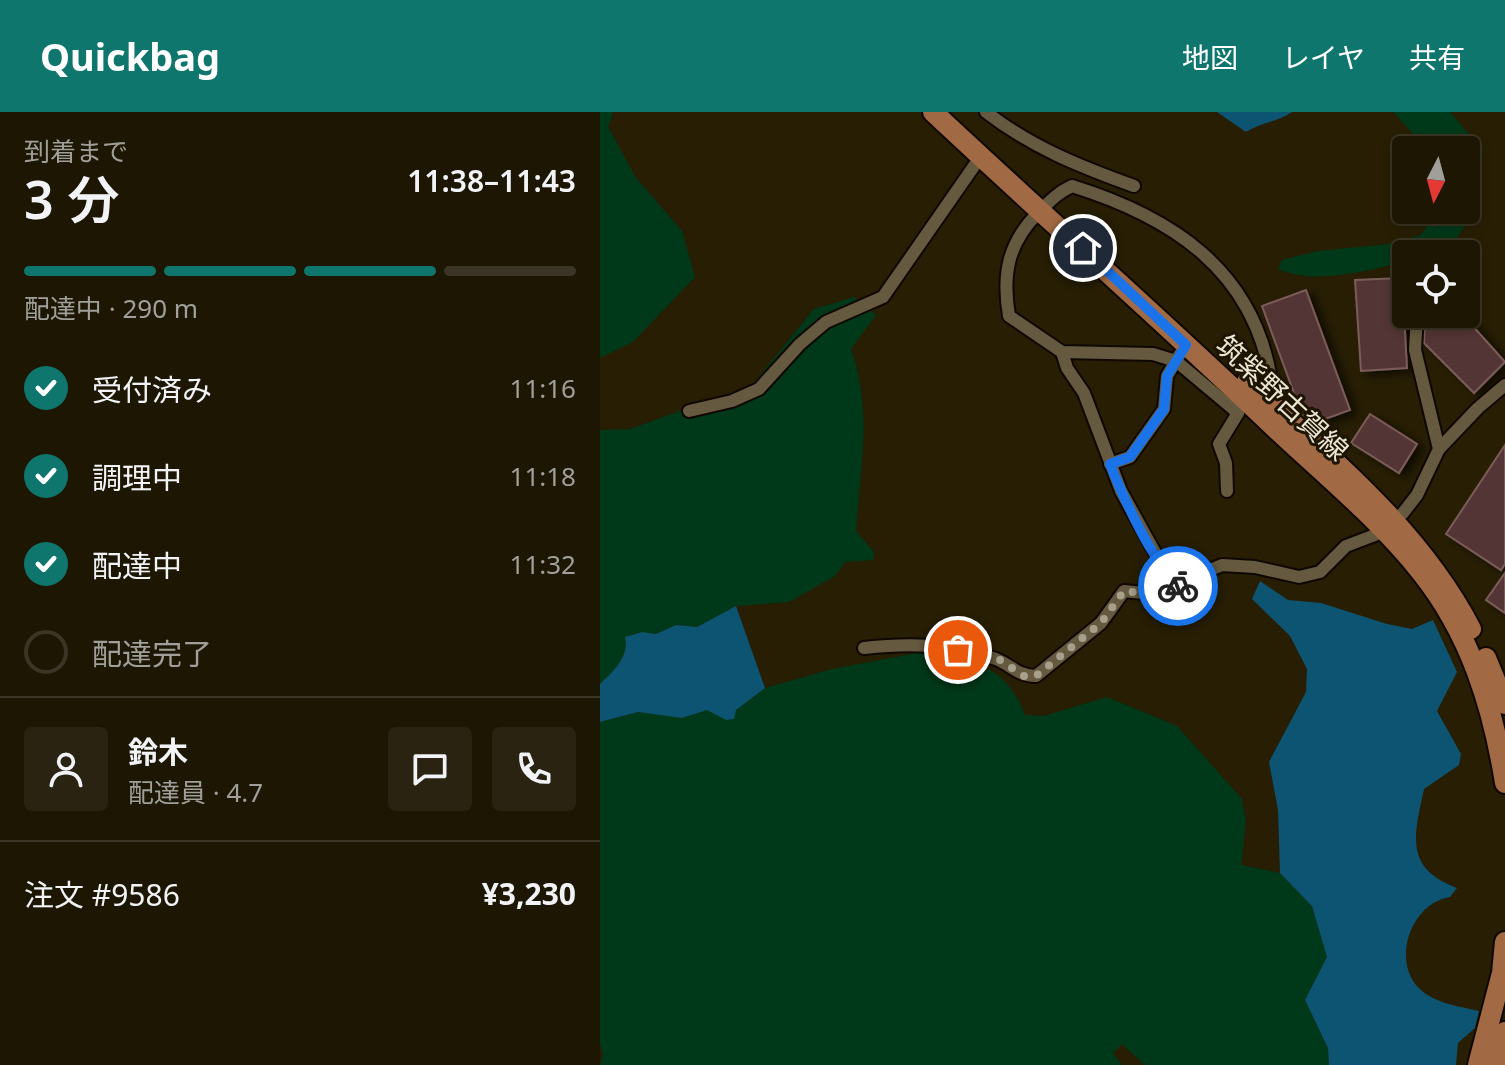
<!DOCTYPE html>
<html lang="ja">
<meta charset="utf-8">
<style>
:root{--surface:#1d1603;--page:#2a2312;--text:#f1f3f6;--muted:#a09f9a;--line:#3b3525;--accent:#0f766e}
body{margin:0;font-family:"Noto Sans","Noto Sans JP",sans-serif;background:var(--page);color:var(--text);height:100vh;display:flex;flex-direction:column;font-size:30px;white-space:nowrap}
*{box-sizing:border-box;margin:0}
p{font-size:26px;color:var(--muted)}
.icon{flex:none;width:44px;height:44px;fill:none;stroke:currentColor;stroke-width:2;stroke-linecap:round;stroke-linejoin:round}
.map{position:relative;flex:1;overflow:hidden}
.drawer{display:flex;flex-direction:column;background:var(--surface);width:600px}
.drawer>*{flex:none}
.needle{width:52px;rotate:186deg}
.tools{position:absolute;left:792px;top:24px;display:grid;gap:16px}
.tools a{display:grid;place-items:center;width:88px;height:88px;border-radius:8px;background:var(--surface);box-shadow:0 4px 12px #0003,0 0 0 2px var(--line);font-size:40px}
.pin{position:absolute;display:grid;place-items:center;width:68px;height:68px;color:#fff;margin:-34px;border:4px solid #fff;border-radius:50%;box-shadow:0 2px 8px #0007}
.courier{position:absolute;display:grid;place-items:center;width:80px;height:80px;margin:-40px;border:6px solid #1a73e8;border-radius:50%;background:#fff;color:#222;box-shadow:0 2px 10px #0007}
.headline em{font-style:normal;font-weight:600}
.headline div{display:flex;flex-direction:column-reverse}
.headline{display:flex;align-items:center;justify-content:space-between;height:136px;padding:0 24px}
h1{font-size:52px;font-weight:600;line-height:60px}
.bar{display:grid;grid-template-columns:repeat(4,1fr);gap:12px 8px;align-content:center;height:96px;padding:0 24px}
.bar i{height:10px;border-radius:6px;background:var(--line)}
.bar .active{background:var(--accent)}
.bar p{grid-column:span 4}
.line{display:flex;align-items:center;gap:20px;padding:0 24px;border-top:2px solid var(--line)}
.line div{flex:1}
.round{display:grid;place-items:center;flex:none;width:84px;height:84px;border-radius:8px;background:var(--page)}
ol{padding:0 24px;list-style:none}
li{display:flex;align-items:center;gap:24px;height:88px}
li p{margin-inline-start:auto}
li .icon{padding:8px;border-radius:50%;background:var(--accent);color:#fff;stroke-width:4}
li:last-child{color:var(--muted)}
li i{width:44px;height:44px;border:4px solid var(--line);border-radius:50%}
header{display:flex;align-items:center;gap:48px;box-sizing:border-box;height:112px;padding:0 40px;background:var(--accent);color:#fff}
header strong{font-size:38px}
nav{display:flex;gap:44px;margin-inline-start:auto;font-size:28px}
main{display:flex;flex:1;min-height:0}
.map>svg:first-child{display:block}
</style>
<header>
<strong>Quickbag</strong>
<nav><a>地図</a><a>レイヤ</a><a>共有</a></nav>
</header>
<main>
<section class="drawer">
<div class="headline"><div><h1>3 分</h1><p>到着まで</p></div><em>11:38–11:43</em></div>
<div class="bar"><i class="active"></i><i class="active"></i><i class="active"></i><i></i><p>配達中 · 290 m</p></div>
<ol>
<li><svg class="icon" aria-label="check" viewBox="0 0 24 24"><path d="M5 12l5 5 9-10"/></svg>受付済み<p>11:16</p></li>
<li><svg class="icon" aria-label="check" viewBox="0 0 24 24"><path d="M5 12l5 5 9-10"/></svg>調理中<p>11:18</p></li>
<li><svg class="icon" aria-label="check" viewBox="0 0 24 24"><path d="M5 12l5 5 9-10"/></svg>配達中<p>11:32</p></li>
<li><i></i>配達完了</li>
</ol>
<div class="line" style="height:144px"><a class="round"><svg class="icon" aria-label="person" viewBox="0 0 24 24"><circle cx="12" cy="8" r="4"/><path d="M4 21q1-7 8-7t8 7"/></svg></a><div><b>鈴木</b><p>配達員 · 4.7</p></div><a class="round"><svg class="icon" aria-label="chat" viewBox="0 0 24 24"><path d="M4 5h16v11H9l-5 4z"/></svg></a><a class="round"><svg class="icon" aria-label="phone" viewBox="0 0 24 24"><path d="M5 4h4l2 5-3 2q2 4 5 5l2-3 5 2v4C11 20 4 13 5 4z"/></svg></a></div>
<div class="line" style="height:104px"><div>注文 #9586</div><b>¥3,230</b></div>
</section>
<div class="map">
<svg width="905" height="953" viewBox="0 0 905 953">
<defs>
<filter id="shadow"><feDropShadow dx="7" dy="4" stdDeviation="4" flood-color="#0009"/></filter>
</defs>
<rect width="100%" height="100%" fill="#271e04"/>
<g fill="#00391a">
<polygon points="0,0 13,0 8,15 36,66 82,119 95,165 33,230 0,246"/>
<path d="M793 0H850L883 39C880 72 872 132 832 142 824 143 814 142 806 142V150C766 158 717 174 678 157L682 148 718 139 789 132 821 123 838 98H866V38H828Z"/>
<path d="M254 185 276 203 251 237C273 301 260 354 256 419L274 440 273 448 245 450 235 464 189 490 136 494 97 515 76 513 56 522 42 520 26 525C30 544 13 560 0 572V318L30 317 152 273 214 197Z"/>
<path d="M317 541C370 550 403 547 425 603L444 604 507 585 577 614 642 687 646 709 641 753 680 761 712 793 727 845 705 888 728 936 729 953H545L522 932 513 941 522 953H0L3 943 0 931V610L38 600 82 606 107 598H136L165 576 232 557Z"/>
</g>
<g fill="#0d5372">
<path d="M617 0H692C678 10 661 10 646 20Z"/>
<path d="M660 469 688 488 721 491 787 512 812 517 833 508 857 560 837 599 861 642 859 653 824 677C814 724 804 756 857 776L850 785C814 790 792 843 816 873 831 891 858 894 879 899L875 916 858 931 856 953H729L728 936 705 888 727 845 712 794 680 761 678 698 669 650 706 580 707 557 690 524 652 487Z"/>
<path d="M136 494 165 576 136 598 134 607 126 608 107 598 82 606 38 600 0 610V572C13 560 30 544 25 525L42 520 56 522 76 513 97 515Z"/>
</g>
<g fill="#533634" stroke="#7c5c5a" stroke-width="2" filter="url(#shadow)">
<polygon points="802,166 807,256 761,259 755,168"/>
<polygon points="706,178 750,298 706,314 662,194"/>
<polygon points="825,202 862,202 905,250 874,281 824,231"/>
<polygon points="770,302 817,332 799,361 751,331"/>
<polygon points="905,333 905,452 901,458 846,422"/>
<polygon points="905,461 905,501 886,488"/>
</g>
<g fill="none" stroke-linecap="round" stroke-linejoin="round">
<defs>
<g id="street">
<path d="M386 0C431 35 481 55 534 74"/>
<polyline points="817,202 815,238 839,337"/>
<polyline points="462,240 467,256 484,281 521,379 558,446 566,457 591,468"/>
<polyline points="89,299 132,289 159,277 200,232 226,210 283,185 381,44"/>
<polyline points="510,352 530,345 564,297 567,264 580,242"/>
<path d="M627 379 626 351 619 332 638 301 576 249 553 242 462 240 409 204C402 162 408 131 438 101 450 89 457 81 472 74 572 105 653 158 671 267L660 286"/>
<path d="M264 536C309 531 352 532 396 547 411 553 418 564 436 564L501 511 524 479 553 482 622 453 655 455 699 465 720 460 746 434 775 423 803 401 817 383 839 337 878 296 905 273"/>
</g>
<g id="primary">
<path d="M333 0C446 106 563 209 675 316 724 362 779 407 821 460 870 521 893 595 905 671"/>
<path d="M647 270C729 345 819 417 871 517"/>
<polyline points="886,546 905,592"/>
<polyline points="878,953 902,861 905,830"/>
<polyline points="895,953 905,920"/>
</g>
</defs>
<use href="#street" stroke="#100800" stroke-width="16"/>
<use href="#primary" stroke="#100800" stroke-width="24"/>
<use href="#street" stroke="#655a3f" stroke-width="12"/>
<use href="#primary" stroke="#a26a44" stroke-width="20"/>
</g>
<g fill="none" stroke-linecap="round" stroke-linejoin="round">
<polyline stroke="#a69f8c" stroke-width="8" stroke-dasharray="0 14.4" points="358,538 400,548 424,564 436,564 501,511 524,479 553,482 578,474"/>
<path stroke="#1a73e8" stroke-width="10" d="M483 136 586 233 567 264 564 297 530 345 510 352C519 375 549 443 567 458 574 463 583 465 591 468L578 474"/>
</g>
<g text-anchor="middle" dominant-baseline="central" stroke-width="6" stroke-linejoin="round" paint-order="stroke">
<g font-size="28" fill="#ebe5d6" stroke="#1e1500">
<text transform="translate(683 285) rotate(43)">筑紫野古賀線</text>
</g>
</g>
</svg>
<div class="tools">
<a><svg class="needle" viewBox="-14 -14 28 28"><path d="M0-13l5 13h-10z" fill="#e53935"/><path d="M0 13l5-13h-10z" fill="#a09f9a"/></svg></a>
<a><svg class="icon" aria-label="locate" viewBox="0 0 24 24"><circle cx="12" cy="12" r="6"/><path d="M12 2v4M12 18v4M2 12h4M18 12h4"/></svg></a>
</div>
<div class="pin" style="left:358px;top:538px;background:#ea580c"><svg class="icon" aria-label="bag" viewBox="0 0 24 24"><path d="M5 8h14l-1 12H6zM9 8a3 3 0 0 1 6 0"/></svg></div>
<div class="pin" style="left:483px;top:136px;background:#1f2937"><svg class="icon" aria-label="home" viewBox="0 0 24 24"><path d="M3 11l9-7 9 7M6 9v11h12V9"/></svg></div>
<div class="courier" style="left:578px;top:474px"><svg class="icon" aria-label="bike" viewBox="0 0 24 24"><circle cx="6" cy="16" r="4"/><circle cx="18" cy="16" r="4"/><path d="M6 16l4-8h5l3 8M10 8l3 8H6M13 5h3"/></svg></div>
</div>
</main>
